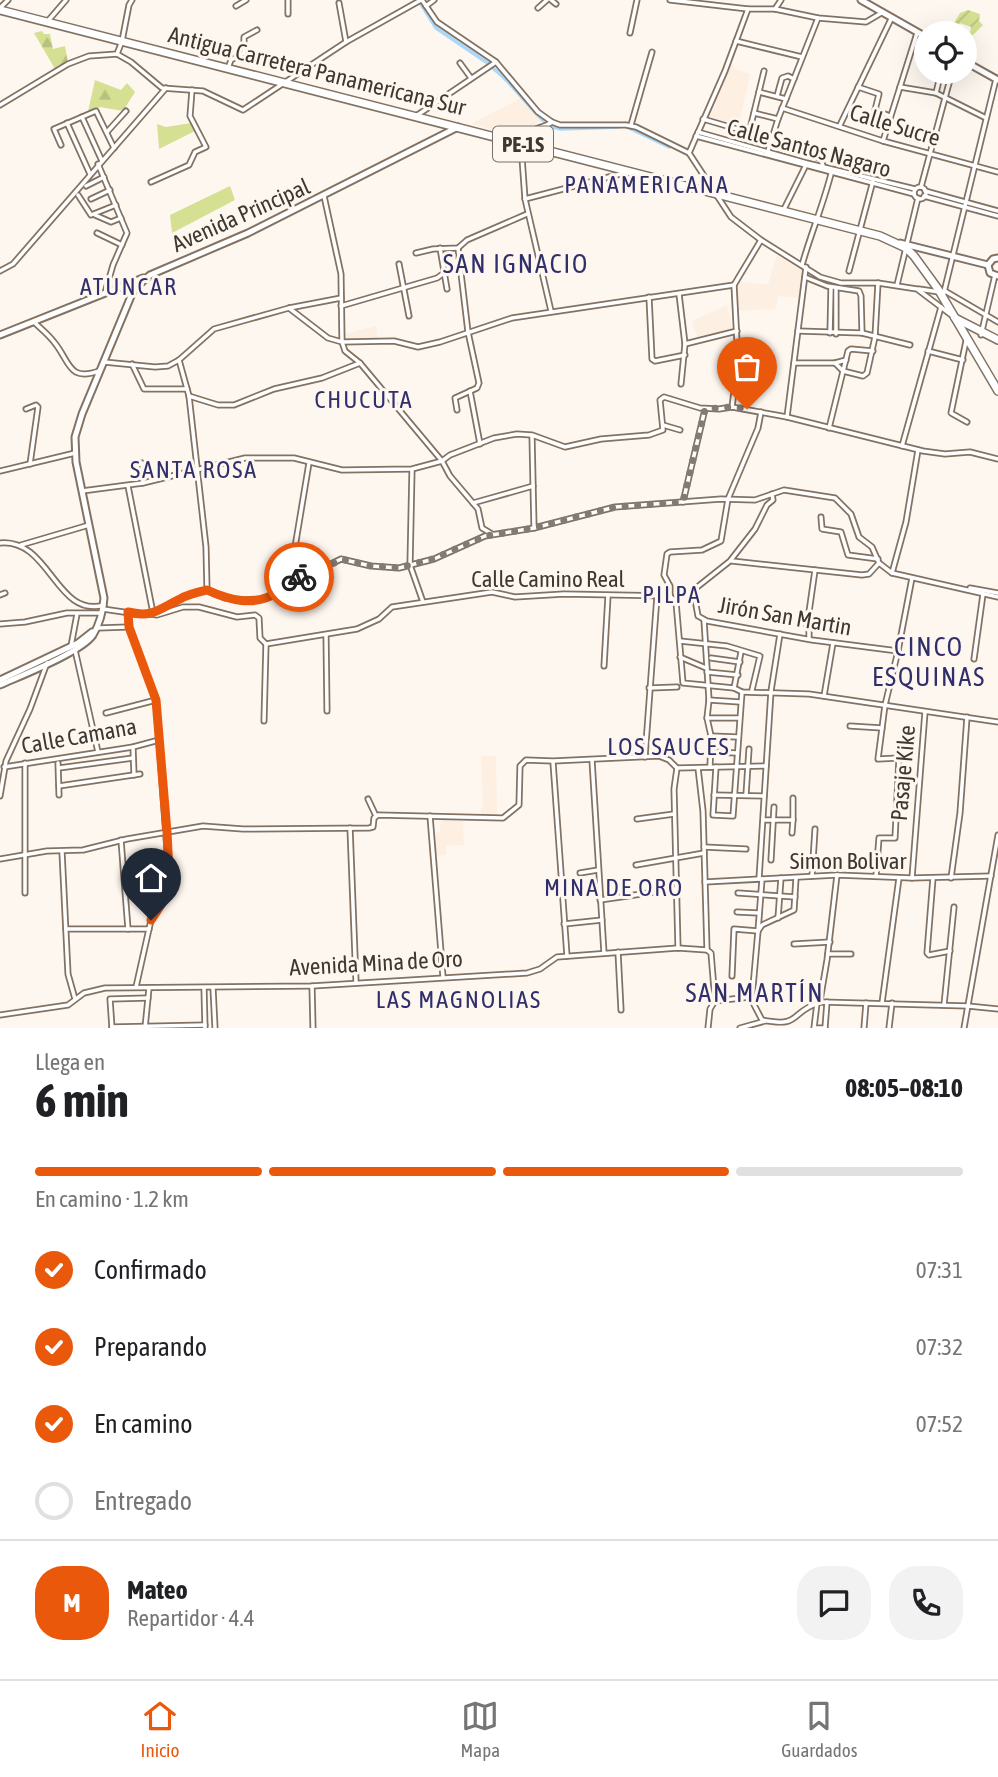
<!DOCTYPE html>
<html lang="es">
<meta charset="utf-8">
<style>
:root{--surface:#fff;--page:#f2f2f2;--text:#202124;--muted:#757577;--line:#e0e0e0;--accent:#ea580c}
body{margin:0;font-family:"Asap Condensed",sans-serif;background:var(--page);color:var(--text);height:100vh;display:flex;flex-direction:column;font-size:26px;white-space:nowrap}
*{box-sizing:border-box;margin:0}
p{font-size:23px;color:var(--muted)}
.icon{flex:none;width:38px;height:38px;fill:none;stroke:currentColor;stroke-width:2;stroke-linecap:round;stroke-linejoin:round}
.map{position:relative;height:1028px;overflow:hidden}
.panel{display:flex;flex-direction:column;background:var(--surface);flex:1}
.panel>*{flex:none}
.fabs{position:absolute;left:914px;top:21px;display:grid;gap:14px}
.fabs a{display:grid;place-items:center;width:63px;height:63px;border-radius:50%;background:var(--surface);box-shadow:0 7px 28px #0002;font-size:35px}
.pin{position:absolute;display:grid;place-items:center;width:60px;height:60px;color:#fff;margin:-72px -30px;border-radius:50% 50% 50% 0;rotate:-45deg;box-shadow:0 0 7px #0007}
.pin .icon{rotate:45deg}
.courier{position:absolute;display:grid;place-items:center;width:70px;height:70px;margin:-35px;border:5px solid #ea580c;border-radius:50%;background:#fff;color:#222;box-shadow:0 2px 9px #0007}
.headline em{font-style:normal;font-weight:700}
.headline div{display:flex;flex-direction:column-reverse}
.headline{display:flex;align-items:center;justify-content:space-between;height:119px;padding:0 35px}
h1{font-size:46px;font-weight:700;line-height:52px}
.bar{display:grid;grid-template-columns:repeat(4,1fr);gap:10px 7px;align-content:center;height:84px;padding:0 35px}
.bar i{height:9px;border-radius:5px;background:var(--line)}
.bar .selected{background:var(--accent)}
.bar p{grid-column:span 4}
.line{display:flex;align-items:center;gap:18px;padding:0 35px;border-top:2px solid var(--line)}
.line div{flex:1}
.round{display:grid;place-items:center;flex:none;width:74px;height:74px;border-radius:28px;background:var(--page)}
ol{padding:0 35px;list-style:none}
li{display:flex;align-items:center;gap:21px;height:77px}
li p{margin-inline-start:auto}
li .icon{padding:7px;border-radius:50%;background:var(--accent);color:#fff;stroke-width:4}
li:last-child{color:var(--muted)}
li i{width:38px;height:38px;border:4px solid var(--line);border-radius:50%}
.menu{display:flex;justify-content:space-around;align-items:center;height:98px;border-top:2px solid var(--line);background:var(--surface);font-size:19px;color:var(--muted)}
.menu a{display:grid;justify-items:center;gap:4px}
.menu .selected{color:var(--accent)}
.map>svg:first-child{display:block}
</style>
<div class="map">
<svg width="998" height="1028" viewBox="0 0 998 1028">
<defs>
<pattern id="forest-firs" width="22" height="20" patternUnits="userSpaceOnUse" patternTransform="scale(1.75)"><rect width="22" height="20" fill="#d5e093"/><path d="M5 1l3.5 6h-7zM16 11l3.5 6h-7z" fill="#b8c17f"/></pattern>
<pattern id="garden-furrows" width="10" height="10" patternUnits="userSpaceOnUse" patternTransform="scale(1.75)"><rect width="10" height="10" fill="#d5e093"/><path d="M-1 1l2-2M0 10L10 0M9 11l2-2" fill="none" stroke="#b8c17f"/></pattern>
</defs>
<rect width="100%" height="100%" fill="#fef7f0"/>
<g fill="#fdefe1">
<polygon points="731,62 735,69 750,74 739,125 708,117"/>
<polygon points="519,99 522,99 543,121 510,135 471,124"/>
<polygon points="777,255 803,271 800,298 778,296 775,309 737,311 736,288 739,281 768,285"/>
<polygon points="727,305 733,331 698,340 692,321"/>
<polygon points="376,326 378,340 344,340 344,334"/>
<polygon points="481,756 496,756 497,815 481,815 481,807 483,806"/>
<polygon points="441,820 463,821 464,845 446,846 446,855 436,856 434,854 433,833 440,832"/>
</g>
<g fill="#d5e093">
<polygon points="191,123 195,131 159,149 157,124 166,127"/>
<polygon points="230,186 235,200 172,233 170,215"/>
</g>
<g fill="url(#forest-firs)">
<polygon points="42,31 44,34 50,34 53,49 65,46 68,63 55,69 34,33"/>
<polygon points="95,80 121,90 127,83 135,92 123,111 100,107 87,116"/>
</g>
<polygon fill="url(#garden-furrows)" points="968,10 980,14 979,21 983,25 973,35 970,35 971,27 960,23 957,30 951,28 960,13"/>
<g fill="none" stroke-linecap="round" stroke-linejoin="round">
<g stroke="#a8d9fd" stroke-width="3.5">
<polyline points="421,4 436,28 489,64"/>
<path d="M494 69C514 84 527 107 546 123"/>
<polyline points="552,127 561,129 619,127"/>
<polyline points="627,127 669,147"/>
</g>
<defs>
<g id="minor">
<polyline points="288,0 288,14"/>
<polyline points="422,0 437,22 496,62 538,112 552,122 560,125 626,125 636,127 689,153 731,217 761,240 820,277 841,283 878,283 917,289 950,314"/>
<polyline points="551,0 556,4"/>
<polyline points="670,0 748,9 775,9 818,18 866,22 883,12"/>
<polyline points="339,3 346,42"/>
<polyline points="236,6 246,0"/>
<polyline points="426,6 434,0"/>
<polyline points="0,8 8,0"/>
<polyline points="538,8 547,0"/>
<polyline points="775,9 781,0"/>
<polyline points="47,22 66,0"/>
<polyline points="630,33 637,0"/>
<polyline points="736,41 802,57"/>
<polyline points="117,54 131,62 162,88 203,91 243,110 346,42 421,0"/>
<polyline points="117,54 122,41 129,5 132,0"/>
<polyline points="460,63 471,78"/>
<polyline points="228,68 231,60 244,53 244,37 257,30"/>
<polyline points="858,87 879,94 875,110 890,116"/>
<polyline points="900,87 936,93 986,118"/>
<polyline points="759,92 786,99"/>
<polyline points="936,93 941,72"/>
<polyline points="777,96 782,78 788,76 794,79"/>
<polyline points="0,105 68,64 89,56 117,54"/>
<polyline points="782,108 883,141 998,172"/>
<polyline points="754,113 778,119"/>
<polyline points="416,116 496,62"/>
<polyline points="82,117 102,161"/>
<polyline points="703,119 771,139 815,156 821,159 823,166"/>
<polyline points="67,123 90,174"/>
<polyline points="631,125 652,52"/>
<polyline points="840,125 892,17"/>
<polyline points="107,132 126,111"/>
<polyline points="698,132 807,163 915,189"/>
<polyline points="749,133 764,71"/>
<polyline points="696,136 914,194"/>
<polyline points="883,141 917,33"/>
<polyline points="61,145 54,129 96,111 114,148"/>
<polyline points="689,153 725,71 748,9"/>
<polyline points="767,154 778,119 818,18"/>
<polyline points="98,164 127,233 113,265 105,293"/>
<polyline points="151,182 189,165 195,152 206,147 190,116 192,90"/>
<polyline points="86,186 104,177"/>
<polyline points="921,187 952,72"/>
<circle cx="920" cy="193" r="6"/>
<polyline points="925,191 998,211"/>
<polyline points="78,195 91,215 116,205"/>
<polyline points="324,196 341,274 342,342 394,341 418,347 440,342 512,318 734,285"/>
<polyline points="924,196 998,216"/>
<polyline points="91,199 110,190"/>
<polyline points="525,199 628,172"/>
<polyline points="783,211 805,167"/>
<polyline points="95,215 111,222 121,218"/>
<polyline points="97,233 122,245"/>
<polyline points="440,248 447,289"/>
<polyline points="416,253 433,249 458,248 467,240 527,214"/>
<polyline points="399,264 409,316"/>
<path d="M802 265C811 233 824 203 832 170"/>
<polyline points="0,271 13,264 166,88"/>
<polyline points="849,271 873,181"/>
<polyline points="805,277 827,286 859,291 861,296 862,333"/>
<polyline points="897,285 918,198"/>
<polyline points="919,289 939,292"/>
<polyline points="945,291 998,322"/>
<polyline points="679,294 685,344 681,384"/>
<polyline points="943,296 996,79"/>
<polyline points="649,297 652,359 655,361 685,355"/>
<polyline points="341,306 437,278 444,273"/>
<polyline points="289,308 328,338 342,342 345,351 360,363 442,461 450,476 478,509 482,528 492,534"/>
<path d="M551 311 525 199 521 144C525 127 541 130 552 122"/>
<path d="M34 322C40 328 48 334 54 342 70 361 68 382 99 371"/>
<polyline points="798,331 862,333 910,345"/>
<polyline points="830,333 831,287"/>
<polyline points="836,334 836,288"/>
<polyline points="981,335 995,275"/>
<polyline points="966,341 951,413 967,422"/>
<polyline points="685,344 737,331"/>
<polyline points="928,351 963,360"/>
<polyline points="179,360 189,396 206,547 207,590"/>
<polyline points="104,362 155,367 168,366 179,360 214,329 289,308 341,298"/>
<polyline points="794,363 835,363 846,360"/>
<polyline points="835,363 843,371 863,376 867,373 875,337 878,283"/>
<polyline points="132,364 144,389 187,389"/>
<polyline points="470,391 480,444"/>
<polyline points="189,396 218,405 234,405 274,389 322,378 360,363"/>
<polyline points="732,407 738,361 734,285 761,240"/>
<polyline points="26,409 36,405 38,407 30,464"/>
<polyline points="457,410 455,398 477,388 479,383 468,332 458,248"/>
<polyline points="787,417 806,267"/>
<polyline points="663,425 680,430"/>
<polyline points="829,428 848,351 851,349 873,351"/>
<polyline points="532,436 534,528"/>
<polyline points="902,446 941,307"/>
<polyline points="142,463 143,483"/>
<polyline points="412,470 410,565 423,602"/>
<polyline points="0,471 75,453"/>
<polyline points="128,486 153,613"/>
<polyline points="82,491 143,483 245,458 294,458 342,470 412,469 442,461 450,455 494,438 517,434 532,435 565,447 601,439 649,435 663,430 660,400 664,397 700,408 719,409 732,407 787,417 923,451 945,454 970,452 998,459"/>
<polyline points="772,494 773,500 767,505 755,529 730,561 696,588 694,594 698,616 707,621 812,640 898,651"/>
<polyline points="683,502 705,409"/>
<polyline points="473,503 533,486"/>
<polyline points="821,517 822,529 841,532 848,555 878,559"/>
<path d="M0 543C50 538 56 619 104 605"/>
<polyline points="21,545 89,525"/>
<polyline points="732,561 862,575 869,574 879,563"/>
<polyline points="892,573 906,522 918,450"/>
<polyline points="289,583 309,463"/>
<polyline points="970,588 998,593"/>
<polyline points="0,595 5,593"/>
<polyline points="670,596 676,602 683,683 734,688 742,692 809,694 998,722"/>
<polyline points="670,596 670,586 664,575 667,554 670,552 702,550 721,541 728,499 758,428 761,412"/>
<polyline points="103,609 137,614 151,614 181,598 207,590 225,598 239,600 264,599 306,573 325,567 341,559 371,566 399,568 434,559 485,536 534,528 615,507 721,499 755,500 784,490 835,498 851,514 859,537 872,547 879,563 892,573 998,597"/>
<polyline points="128,613 129,627 156,700 170,891 151,920 136,987"/>
<polyline points="151,614 157,615 183,607 199,607 237,617 255,615 259,618 260,638 266,644"/>
<polyline points="704,620 709,700 707,718 711,736 710,767"/>
<polyline points="0,624 25,622 67,613 102,613"/>
<polyline points="98,628 128,627"/>
<polyline points="326,635 327,711"/>
<polyline points="809,639 809,630 807,626 815,570"/>
<polyline points="680,641 727,646 760,656 752,690"/>
<polyline points="266,644 357,629 379,619 392,607 492,592 515,597 564,594 670,596"/>
<polyline points="71,646 77,614"/>
<polyline points="75,650 98,752"/>
<polyline points="680,657 706,668"/>
<polyline points="711,658 740,662"/>
<polyline points="974,659 983,594"/>
<polyline points="604,666 608,596"/>
<polyline points="707,672 738,675"/>
<polyline points="649,688 677,687"/>
<polyline points="734,688 741,652"/>
<polyline points="824,696 833,643"/>
<polyline points="709,700 740,702"/>
<polyline points="106,713 156,700"/>
<polyline points="707,718 739,718"/>
<polyline points="264,721 266,644"/>
<polyline points="850,726 882,728"/>
<polyline points="711,736 738,737"/>
<polyline points="133,747 134,775"/>
<polyline points="711,752 737,753"/>
<polyline points="645,757 657,596"/>
<polyline points="592,760 604,953"/>
<polyline points="553,762 567,956"/>
<polyline points="25,763 25,893"/>
<polyline points="58,763 59,795"/>
<polyline points="4,767 133,747 159,740"/>
<polyline points="716,767 713,815 733,816 742,692"/>
<polyline points="59,768 133,758"/>
<polyline points="677,768 674,789 678,948"/>
<polyline points="677,768 766,766"/>
<polyline points="698,768 703,811 707,950"/>
<polyline points="59,786 140,774"/>
<polyline points="714,795 764,796"/>
<polyline points="746,795 749,749"/>
<polyline points="0,796 6,761 30,709 47,663"/>
<polyline points="368,799 376,816"/>
<polyline points="430,816 443,977"/>
<polyline points="637,819 674,814"/>
<polyline points="764,820 793,820 793,798"/>
<polyline points="350,828 356,982"/>
<polyline points="792,833 793,820"/>
<polyline points="121,840 128,929"/>
<polyline points="704,847 746,849"/>
<polyline points="62,852 68,974 75,999"/>
<polyline points="0,859 47,851 83,850 127,839 203,826 243,829 369,828 373,827 374,818 378,815 503,818 519,805 520,766 526,760 553,761 659,756 669,760 677,768"/>
<polyline points="771,860 774,807"/>
<polyline points="636,865 704,853"/>
<polyline points="580,873 598,870"/>
<polyline points="812,876 815,829"/>
<polyline points="876,876 879,838 895,838 899,758 878,759 885,705 898,651 912,578"/>
<polyline points="912,878 925,712"/>
<polyline points="933,878 927,953 929,955 950,951"/>
<polyline points="951,878 960,813 967,717"/>
<polyline points="759,879 771,691 780,634"/>
<polyline points="705,882 837,875 912,878 991,876"/>
<polyline points="738,893 795,897"/>
<polyline points="600,900 676,889"/>
<polyline points="737,912 759,913"/>
<polyline points="778,918 781,878"/>
<polyline points="564,924 602,920"/>
<polyline points="66,929 149,929"/>
<polyline points="794,944 830,942"/>
<polyline points="618,952 621,1010"/>
<polyline points="828,954 851,954"/>
<polyline points="732,976 734,929 758,931 762,879"/>
<polyline points="312,986 313,1028"/>
<polyline points="204,988 205,1028"/>
<polyline points="213,988 215,1028"/>
<polyline points="752,998 758,931 762,925 794,910 796,878"/>
<path d="M715 1001 750 997 762 1020C803 1028 788 1012 821 1002L968 1006 998 1009"/>
<polyline points="820,1001 827,960 837,875"/>
<polyline points="817,1003 814,1028 825,1028"/>
<polyline points="882,1003 899,878"/>
<polyline points="944,1005 954,907"/>
<polyline points="0,1015 68,1005 84,993 105,988 312,986 527,973 540,969 557,957 678,948 707,950 711,953 715,1001 710,1009 708,1028"/>
<polyline points="112,1027 205,1025"/>
<polyline points="112,1028 110,999 148,998"/>
<polyline points="145,1028 149,988"/>
<polyline points="740,1028 765,1021"/>
<polyline points="825,1028 827,1002"/>
<polyline points="864,1028 866,1003"/>
<polyline points="889,1028 892,1003"/>
<polyline points="964,1028 998,835"/>
</g>
<g id="major">
<polyline points="861,0 926,37"/>
<polyline points="964,61 998,80"/>
<polyline points="900,243 988,265"/>
<polyline points="988,265 990,273 998,276"/>
<polyline points="988,265 993,259 998,258"/>
<polyline points="0,335 143,278"/>
<polyline points="0,680 78,643 92,632"/>
<path d="M0 685C20 676 82 652 93 635 99 625 103 611 104 598L76 462 75 437 82 414 134 289 150 275 248 233 458 127"/>
</g>
<g id="highway">
<polyline points="0,10 880,236 906,248 914,256 938,289 998,391"/>
<polyline points="955,318 998,340"/>
</g>
</defs>
<use href="#minor" stroke="#827263" stroke-width="7"/>
<use href="#major" stroke="#827263" stroke-width="9"/>
<use href="#highway" stroke="#827263" stroke-width="10"/>
<use href="#minor" stroke="#fff" stroke-width="3.5"/>
<use href="#major" stroke="#fff" stroke-width="5"/>
<use href="#highway" stroke="#fff" stroke-width="7"/>
</g>
<g fill="none" stroke-linecap="round" stroke-linejoin="round">
<polyline stroke="#827b74" stroke-width="7" stroke-dasharray="0 12.6" points="299,577 325,568 341,559 371,566 399,568 433,559 485,536 534,528 615,507 683,502 705,409 732,407 747,409"/>
<path stroke="#ea580c" stroke-width="9" d="M151 920 170 891 167 832 156 700 129 627 128 612C153 618 159 609 180 599 188 594 198 592 207 590 229 600 254 607 276 593 284 588 291 581 299 577"/>
</g>
<g text-anchor="middle" dominant-baseline="central" stroke-width="6" stroke-linejoin="round" paint-order="stroke">
<rect fill="#fef7f0" stroke="#78716a" stroke-width="2" x="493" y="126.5" width="60" height="35" rx="5"/>
<g font-size="21" font-weight="bold" fill="#3f3831">
<text x="523" y="144">PE-1S</text>
</g>
<g font-size="23" fill="#3f3831" stroke="#fef7f0">
<text transform="translate(317 71) rotate(14)">Antigua Carretera Panamericana Sur</text>
<text transform="translate(895 125) rotate(17)">Calle Sucre</text>
<text transform="translate(809 148) rotate(15)">Calle Santos Nagaro</text>
<text transform="translate(241 215) rotate(-24)">Avenida Principal</text>
<text x="548" y="579">Calle Camino Real</text>
<text transform="translate(785 616) rotate(10)">Jirón San Martin</text>
<text transform="translate(79 736) rotate(-10)">Calle Camana</text>
<text transform="translate(903 773) rotate(-85)">Pasaje Kike</text>
<text x="848" y="861">Simon Bolivar</text>
<text transform="translate(376 963) rotate(-3)">Avenida Mina de Oro</text>
</g>
<g font-size="24" letter-spacing="2" fill="#312f6b" stroke="#fef7f0">
<text x="647" y="184">PANAMERICANA</text>
<text x="129" y="286">ATUNCAR</text>
<text x="364" y="399">CHUCUTA</text>
<text x="194" y="469">SANTA ROSA</text>
<text x="672" y="594">PILPA</text>
<text x="669" y="746">LOS SAUCES</text>
<text x="614" y="887">MINA DE ORO</text>
<text x="459" y="999">LAS MAGNOLIAS</text>
</g>
<g font-size="26" letter-spacing="2" fill="#312f6b" stroke="#fef7f0">
<text x="516" y="264">SAN IGNACIO</text>
<text x="929" y="647">CINCO<tspan x="929" dy="30">ESQUINAS</tspan></text>
<text x="755" y="993">SAN MARTÍN</text>
</g>
</g>
</svg>
<div class="fabs">
<a><svg class="icon" aria-label="locate" viewBox="0 0 24 24"><circle cx="12" cy="12" r="6"/><path d="M12 2v4M12 18v4M2 12h4M18 12h4"/></svg></a>
</div>
<div class="pin" style="left:747px;top:409px;background:#ea580c"><svg class="icon" aria-label="bag" viewBox="0 0 24 24"><path d="M5 8h14l-1 12H6zM9 8a3 3 0 0 1 6 0"/></svg></div>
<div class="pin" style="left:151px;top:920px;background:#1f2937"><svg class="icon" aria-label="home" viewBox="0 0 24 24"><path d="M3 11l9-7 9 7M6 9v11h12V9"/></svg></div>
<div class="courier" style="left:299px;top:577px"><svg class="icon" aria-label="bike" viewBox="0 0 24 24"><circle cx="6" cy="16" r="4"/><circle cx="18" cy="16" r="4"/><path d="M6 16l4-8h5l3 8M10 8l3 8H6M13 5h3"/></svg></div>
</div>
<section class="panel">
<div class="headline"><div><h1>6 min</h1><p>Llega en</p></div><em>08:05–08:10</em></div>
<div class="bar"><i class="selected"></i><i class="selected"></i><i class="selected"></i><i></i><p>En camino · 1.2 km</p></div>
<ol>
<li><svg class="icon" aria-label="check" viewBox="0 0 24 24"><path d="M5 12l5 5 9-10"/></svg>Confirmado<p>07:31</p></li>
<li><svg class="icon" aria-label="check" viewBox="0 0 24 24"><path d="M5 12l5 5 9-10"/></svg>Preparando<p>07:32</p></li>
<li><svg class="icon" aria-label="check" viewBox="0 0 24 24"><path d="M5 12l5 5 9-10"/></svg>En camino<p>07:52</p></li>
<li><i></i>Entregado</li>
</ol>
<div class="line" style="height:126px"><b class="round" style="background:var(--accent);color:#fff">M</b><div><b>Mateo</b><p>Repartidor · 4.4</p></div><a class="round"><svg class="icon" aria-label="chat" viewBox="0 0 24 24"><path d="M4 5h16v11H9l-5 4z"/></svg></a><a class="round"><svg class="icon" aria-label="phone" viewBox="0 0 24 24"><path d="M5 4h4l2 5-3 2q2 4 5 5l2-3 5 2v4C11 20 4 13 5 4z"/></svg></a></div>
</section>
<nav class="menu">
<a class="selected"><svg class="icon" aria-label="home" viewBox="0 0 24 24"><path d="M3 11l9-7 9 7M6 9v11h12V9"/></svg>Inicio</a>
<a><svg class="icon" aria-label="map" viewBox="0 0 24 24"><path d="M3 6l6-2 6 2 6-2v14l-6 2-6-2-6 2zM9 4v14M15 6v14"/></svg>Mapa</a>
<a><svg class="icon" aria-label="saved" viewBox="0 0 24 24"><path d="M7 4h10v16l-5-4-5 4z"/></svg>Guardados</a>
</nav>
